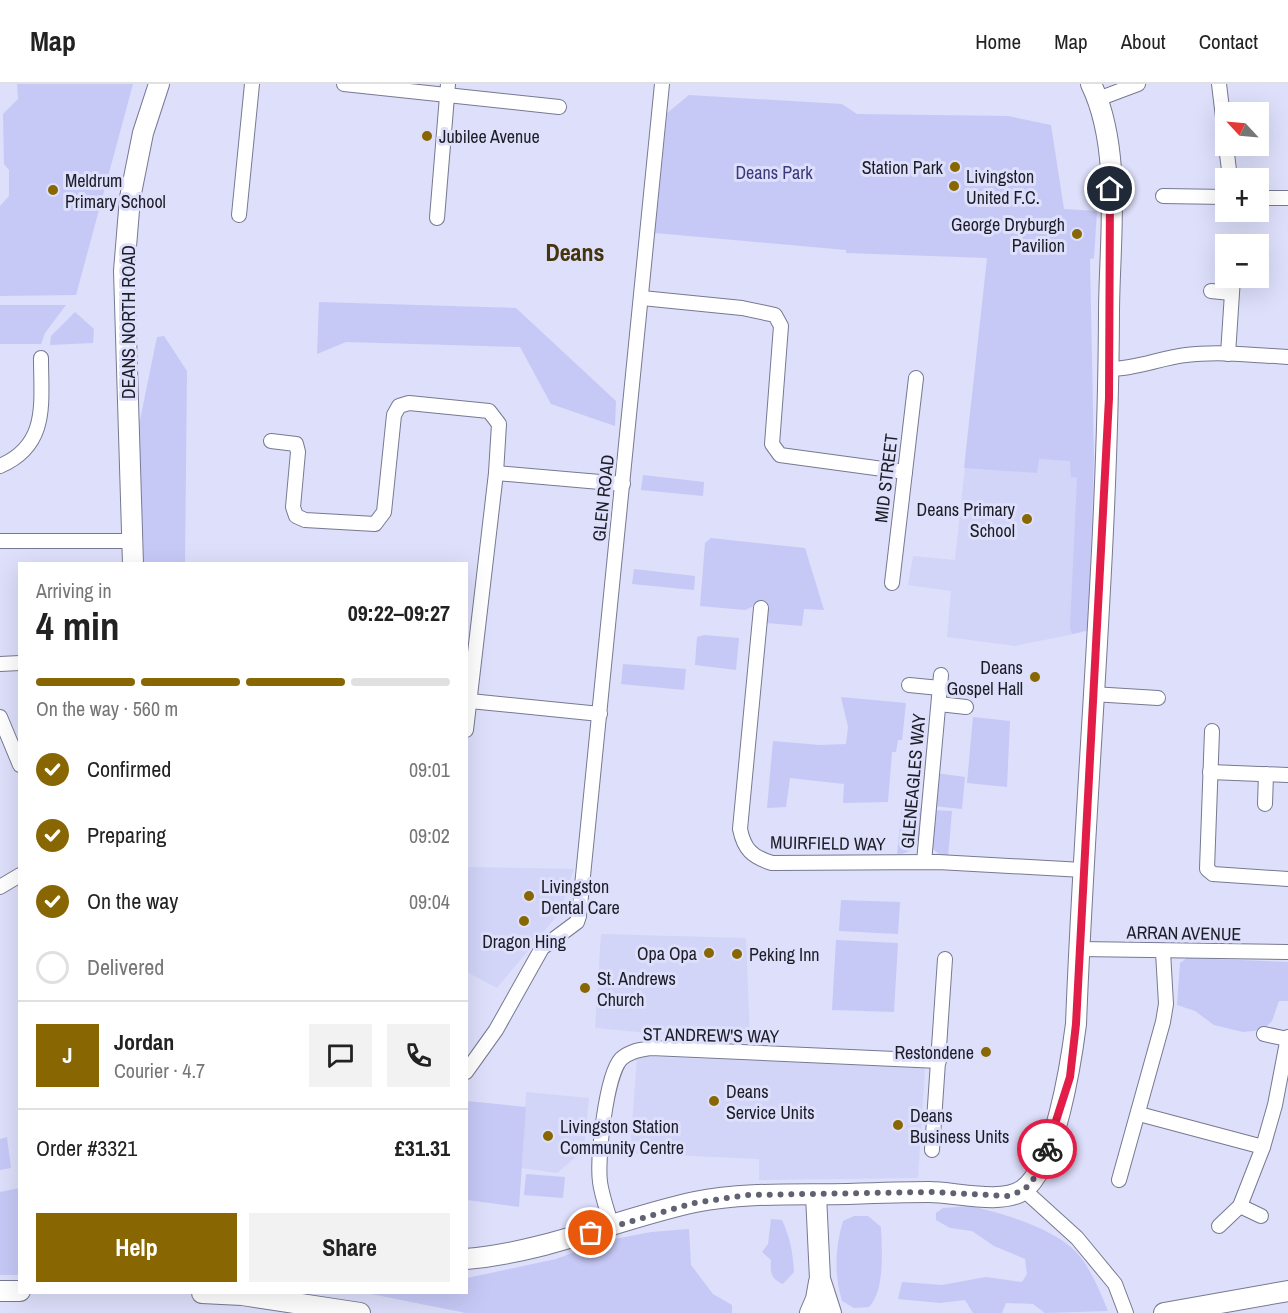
<!DOCTYPE html>
<meta charset="utf-8">
<style>
:root{--surface:#fff;--page:#f2f2f2;--text:#222;--muted:#767676;--line:#e0e0e0;--accent:#886703}
body{margin:0;font-family:"Archivo Narrow",sans-serif;background:var(--page);color:var(--text);height:100vh;display:flex;flex-direction:column;font-size:22px;white-space:nowrap}
*{box-sizing:border-box;margin:0}
p{font-size:20px;color:var(--muted)}
.icon{flex:none;width:33px;height:33px;fill:none;stroke:currentColor;stroke-width:2;stroke-linecap:round;stroke-linejoin:round}
.map{position:relative;flex:1;overflow:hidden}
.side{position:absolute;left:18px;top:478px;width:450px;height:732px;display:flex;flex-direction:column;background:var(--surface);border-radius:0px;box-shadow:0 6px 24px #0002}
.side>*{flex:none}
.needle{width:39px;rotate:296deg}
.fabs{position:absolute;left:1215px;top:18px;display:grid;gap:12px}
.fabs a{display:grid;place-items:center;width:54px;height:54px;border-radius:0px;background:var(--surface);box-shadow:0 6px 24px #0002;font-size:30px}
.pin{position:absolute;display:grid;place-items:center;width:51px;height:51px;color:#fff;margin:-26px;border:3px solid #fff;border-radius:50%;box-shadow:0 2px 6px #0007}
.courier{position:absolute;display:grid;place-items:center;width:60px;height:60px;margin:-30px;border:4px solid #e11d48;border-radius:50%;background:#fff;color:#222;box-shadow:0 2px 8px #0007}
.overview em{font-style:normal;font-weight:700}
.overview div{display:flex;flex-direction:column-reverse}
.overview{display:flex;align-items:center;justify-content:space-between;height:102px;padding:0 18px}
h1{font-size:39px;font-weight:700;line-height:45px}
.bar{display:grid;grid-template-columns:repeat(4,1fr);gap:9px 6px;align-content:center;height:72px;padding:0 18px}
.bar i{height:8px;border-radius:4px;background:var(--line)}
.bar .selected{background:var(--accent)}
.bar p{grid-column:span 4}
.line{display:flex;align-items:center;gap:15px;padding:0 18px;border-top:2px solid var(--line)}
.line div{flex:1}
.round{display:grid;place-items:center;flex:none;width:63px;height:63px;border-radius:0px;background:var(--page)}
ol{padding:0 18px;list-style:none}
li{display:flex;align-items:center;gap:18px;height:66px}
li p{margin-inline-start:auto}
li .icon{padding:6px;border-radius:50%;background:var(--accent);color:#fff;stroke-width:4}
li:last-child{color:var(--muted)}
li i{width:33px;height:33px;border:3px solid var(--line);border-radius:50%}
.primary-button{display:flex;gap:12px;margin-top:auto;padding:12px 18px}
.primary-button a{flex:1;height:69px;border-radius:0px;background:var(--accent);color:#fff;font-size:24px;font-weight:700;line-height:69px;text-align:center}
.primary-button a+a{background:var(--page);color:var(--text)}
header{display:flex;align-items:center;gap:36px;box-sizing:border-box;height:84px;padding:0 30px;background:var(--surface);border-bottom:2px solid var(--line)}
header strong{font-size:28px}
nav{display:flex;gap:33px;margin-inline-start:auto;font-size:21px}
.map>svg:first-child{display:block}
</style>
<header>
<strong>Map</strong>
<nav><a>Home</a><a>Map</a><a>About</a><a>Contact</a></nav>
</header>
<div class="map">
<svg width="1288" height="1229" viewBox="0 0 1288 1229">
<rect width="100%" height="100%" fill="#dddffb"/>
<g fill="#d2d5f8">
<polygon points="966,373 1074,376 1075,392 1095,398 1094,478 1088,547 1015,562 947,553 951,507 908,501 913,472 955,476"/>
<polygon points="468,783 574,785 560,828 497,904 467,888"/>
<polygon points="601,850 746,854 750,958 595,944"/>
<polygon points="637,972 925,984 918,1094 759,1096 759,1075 630,1069"/>
<polygon points="526,1008 589,1014 584,1066 557,1089 522,1084"/>
</g>
<g fill="#c6c9f6">
<polygon points="17,0 133,0 76,211 0,212 0,122 9,112 9,86 4,80 3,30 18,15"/>
<polygon points="689,11 842,20 857,30 1008,32 1051,41 1064,125 1097,127 1094,174 1090,175 1094,374 1088,546 1072,550 1070,543 1077,394 1071,393 1070,377 1039,375 1037,389 964,384 987,174 846,169 846,166 655,149 667,29"/>
<polygon points="319,218 516,224 616,317 615,342 551,320 520,263 346,258 317,270"/>
<polygon points="0,221 66,221 45,249 41,260 0,260"/>
<polygon points="75,228 94,245 93,259 50,261 51,252"/>
<polygon points="164,252 187,287 185,480 144,480 139,341 157,253"/>
<polygon points="643,391 704,398 703,412 641,406"/>
<polygon points="711,454 805,464 824,526 804,525 802,542 767,539 767,521 759,520 745,526 700,522 705,459"/>
<polygon points="634,485 695,492 694,506 632,500"/>
<polygon points="704,551 739,554 736,586 695,581 697,553"/>
<polygon points="623,580 686,585 684,606 621,600"/>
<polygon points="841,613 906,619 902,656 898,656 896,668 892,668 888,718 843,719 844,700 790,694 786,723 767,724 773,657 820,661 846,660 848,643"/>
<polygon points="973,633 1010,637 1007,703 967,699"/>
<polygon points="936,689 965,693 962,725 933,722"/>
<path d="M902 722 922 724C920 744 923 770 897 770Z"/>
<polygon points="933,726 952,727 948,773 940,771 931,763"/>
<polygon points="841,816 900,818 898,850 839,847"/>
<polygon points="836,856 898,859 894,928 832,926"/>
<polygon points="1187,874 1288,878 1288,917 1279,917 1272,937 1263,946 1243,948 1214,941 1195,927 1177,921 1180,879"/>
<polygon points="467,1017 526,1023 519,1123 467,1116"/>
<polygon points="7,1053 11,1084 0,1086 0,1055"/>
<polygon points="526,1090 565,1093 563,1114 524,1111"/>
<polygon points="19,1104 19,1191 0,1191 0,1108"/>
<path d="M970 1122C1002 1129 1054 1144 1077 1169 1091 1185 1100 1207 1108 1227L1045 1229 1033 1220 1006 1219 1002 1229H973L965 1216 940 1219 898 1215 902 1198 942 1201 986 1193 1022 1198 1027 1190 1025 1175 994 1162 972 1147 950 1144 936 1136V1129L943 1124Z"/>
<path d="M854 1132H868L881 1143C882 1165 885 1207 869 1223L854 1224 842 1217C834 1191 835 1163 843 1137Z"/>
<path d="M771 1135 782 1136C790 1153 793 1169 794 1188L783 1200C771 1195 770 1189 771 1176L762 1168 768 1160Z"/>
<polygon points="689,1145 691,1181 713,1210 732,1221 732,1229 466,1229 366,1209 466,1209 467,1194 556,1175 604,1157 651,1148"/>
</g>
<g fill="none" stroke-linecap="round" stroke-linejoin="round">
<defs>
<g id="street">
<polyline points="344,0 559,23"/>
<polyline points="1219,0 1226,58"/>
<polyline points="1098,15 1138,0"/>
<polyline points="1226,62 1230,94"/>
<polyline points="1163,112 1226,113"/>
<polyline points="1258,114 1288,114"/>
<polyline points="239,131 252,0"/>
<polyline points="437,134 448,0"/>
<polyline points="1211,207 1231,209"/>
<polyline points="642,214 742,224 775,231 781,242 772,360 780,371 905,388"/>
<polyline points="1228,270 1233,194"/>
<path d="M1109 285C1137 285 1159 274 1186 271 1219 267 1254 271 1288 273"/>
<polyline points="271,357 296,360 298,368 293,423 296,432 305,436 375,440 384,428 394,331 399,322 409,319 489,327 499,340 496,389 466,646"/>
<path d="M0 382C49 361 41 319 41 274"/>
<polyline points="496,389 623,400"/>
<polyline points="0,457 133,457"/>
<polyline points="892,499 916,294"/>
<path d="M761 524 740 745C744 765 752 773 772 779L938 778 1083 786"/>
<polyline points="0,580 20,579"/>
<polyline points="909,601 940,604"/>
<polyline points="1092,610 1158,614"/>
<polyline points="470,617 600,630"/>
<polyline points="939,620 966,623"/>
<polyline points="0,633 20,681"/>
<polyline points="1212,647 1207,785 1213,790 1288,795"/>
<polyline points="1210,688 1288,691"/>
<polyline points="1265,720 1266,690"/>
<polyline points="924,778 941,591"/>
<polyline points="0,803 20,791"/>
<polyline points="1079,865 1288,868"/>
<polyline points="1264,950 1287,955"/>
<polyline points="466,988 496,946 542,864 577,838 579,832 662,0"/>
<polyline points="1139,1030 1263,1063 1275,1021 1288,953"/>
<polyline points="932,1066 945,875"/>
<polyline points="1119,1096 1163,938 1166,920 1163,868"/>
<polyline points="1024,1106 1077,1154 1115,1200 1126,1229"/>
<polyline points="1240,1122 1261,1132"/>
<polyline points="1219,1142 1240,1122 1263,1063"/>
<path d="M612 1143C608 1128 602 1113 600 1098 597 1075 606 991 621 975 630 967 639 966 651 964L939 977"/>
</g>
<g id="secondary">
<polyline points="133,480 124,187 130,114 143,49 159,0"/>
<polyline points="816,1111 820,1195 831,1229"/>
<path d="M466 1175C548 1168 616 1135 695 1118 745 1108 797 1111 848 1110 875 1109 902 1108 929 1108 955 1108 1002 1121 1023 1106 1055 1083 1071 979 1076 940 1085 704 1108 467 1109 230 1109 158 1123 66 1091 0"/>
<polyline points="0,1207 20,1207"/>
<polyline points="202,1209 242,1211 360,1229"/>
<polyline points="810,1229 816,1215 819,1198"/>
<polyline points="1164,1229 1288,1207"/>
</g>
</defs>
<use href="#street" stroke="#777992" stroke-width="16"/>
<use href="#secondary" stroke="#777992" stroke-width="22"/>
<use href="#street" stroke="#fff" stroke-width="14"/>
<use href="#secondary" stroke="#fff" stroke-width="20"/>
</g>
<g fill="none" stroke-linecap="round" stroke-linejoin="round">
<polyline stroke="#606171" stroke-width="6" stroke-dasharray="0 10.8" points="591,1149 694,1119 747,1111 931,1108 1008,1112 1024,1106 1033,1096 1047,1065"/>
<polyline stroke="#e11d48" stroke-width="8" points="1047,1065 1070,993 1076,940 1109,314 1110,105"/>
</g>
<g fill="#886703" stroke="#dddffb" stroke-width="2">
<circle cx="427" cy="52" r="6"/>
<circle cx="955" cy="83" r="6"/>
<circle cx="954" cy="102" r="6"/>
<circle cx="53" cy="106" r="6"/>
<circle cx="1077" cy="150" r="6"/>
<circle cx="1027" cy="435" r="6"/>
<circle cx="1035" cy="593" r="6"/>
<circle cx="529" cy="812" r="6"/>
<circle cx="524" cy="837" r="6"/>
<circle cx="709" cy="869" r="6"/>
<circle cx="737" cy="870" r="6"/>
<circle cx="585" cy="904" r="6"/>
<circle cx="986" cy="968" r="6"/>
<circle cx="714" cy="1017" r="6"/>
<circle cx="898" cy="1041" r="6"/>
<circle cx="548" cy="1052" r="6"/>
</g>
<g text-anchor="middle" dominant-baseline="central" stroke-width="6" stroke-linejoin="round" paint-order="stroke">
<g font-size="18" fill="#1d1d27" stroke="#dddffb" text-anchor="start">
<text x="439" y="52">Jubilee Avenue</text>
<text x="943" y="83" text-anchor="end">Station Park</text>
<text x="966" y="92">Livingston<tspan x="966" dy="21">United F.C.</tspan></text>
<text x="65" y="96">Meldrum<tspan x="65" dy="21">Primary School</tspan></text>
<text x="1065" y="140" text-anchor="end">George Dryburgh<tspan x="1065" dy="21">Pavilion</tspan></text>
<text x="1015" y="425" text-anchor="end">Deans Primary<tspan x="1015" dy="21">School</tspan></text>
<text x="1023" y="583" text-anchor="end">Deans<tspan x="1023" dy="21">Gospel Hall</tspan></text>
<text x="541" y="802">Livingston<tspan x="541" dy="21">Dental Care</tspan></text>
<text x="524" y="857" text-anchor="middle">Dragon Hing</text>
<text x="697" y="869" text-anchor="end">Opa Opa</text>
<text x="749" y="870">Peking Inn</text>
<text x="597" y="894">St. Andrews<tspan x="597" dy="21">Church</tspan></text>
<text x="974" y="968" text-anchor="end">Restondene</text>
<text x="726" y="1007">Deans<tspan x="726" dy="21">Service Units</tspan></text>
<text x="910" y="1031">Deans<tspan x="910" dy="21">Business Units</tspan></text>
<text x="560" y="1042">Livingston Station<tspan x="560" dy="21">Community Centre</tspan></text>
</g>
<g font-size="18" fill="#3c387c" stroke="#dddffb">
<text x="774" y="88">Deans Park</text>
</g>
<g font-size="18" fill="#1d1d27" stroke="#dddffb">
<text transform="translate(128 238) rotate(-90)">DEANS NORTH ROAD</text>
<text transform="translate(886 394) rotate(-83)">MID STREET</text>
<text transform="translate(603 414) rotate(-84)">GLEN ROAD</text>
<text transform="translate(913 697) rotate(-85)">GLENEAGLES WAY</text>
<text transform="translate(828 759) rotate(1)">MUIRFIELD WAY</text>
<text transform="translate(1184 849) rotate(1)">ARRAN AVENUE</text>
<text transform="translate(711 951) rotate(1)">ST ANDREW'S WAY</text>
</g>
<g font-size="24" font-weight="bold" fill="#45350c" stroke="#dddffb">
<text x="575" y="168">Deans</text>
</g>
</g>
</svg>
<div class="fabs">
<a><svg class="needle" viewBox="-14 -14 28 28"><path d="M0-13l5 13h-10z" fill="#e53935"/><path d="M0 13l5-13h-10z" fill="#767676"/></svg></a>
<a>+</a>
<a>−</a>
</div>
<div class="pin" style="left:591px;top:1149px;background:#ea580c"><svg class="icon" aria-label="bag" viewBox="0 0 24 24"><path d="M5 8h14l-1 12H6zM9 8a3 3 0 0 1 6 0"/></svg></div>
<div class="pin" style="left:1110px;top:105px;background:#1f2937"><svg class="icon" aria-label="home" viewBox="0 0 24 24"><path d="M3 11l9-7 9 7M6 9v11h12V9"/></svg></div>
<div class="courier" style="left:1047px;top:1065px"><svg class="icon" aria-label="bike" viewBox="0 0 24 24"><circle cx="6" cy="16" r="4"/><circle cx="18" cy="16" r="4"/><path d="M6 16l4-8h5l3 8M10 8l3 8H6M13 5h3"/></svg></div>
<section class="side">
<div class="overview"><div><h1>4 min</h1><p>Arriving in</p></div><em>09:22–09:27</em></div>
<div class="bar"><i class="selected"></i><i class="selected"></i><i class="selected"></i><i></i><p>On the way · 560 m</p></div>
<ol>
<li><svg class="icon" aria-label="check" viewBox="0 0 24 24"><path d="M5 12l5 5 9-10"/></svg>Confirmed<p>09:01</p></li>
<li><svg class="icon" aria-label="check" viewBox="0 0 24 24"><path d="M5 12l5 5 9-10"/></svg>Preparing<p>09:02</p></li>
<li><svg class="icon" aria-label="check" viewBox="0 0 24 24"><path d="M5 12l5 5 9-10"/></svg>On the way<p>09:04</p></li>
<li><i></i>Delivered</li>
</ol>
<div class="line" style="height:108px"><b class="round" style="background:var(--accent);color:#fff">J</b><div><b>Jordan</b><p>Courier · 4.7</p></div><a class="round"><svg class="icon" aria-label="chat" viewBox="0 0 24 24"><path d="M4 5h16v11H9l-5 4z"/></svg></a><a class="round"><svg class="icon" aria-label="phone" viewBox="0 0 24 24"><path d="M5 4h4l2 5-3 2q2 4 5 5l2-3 5 2v4C11 20 4 13 5 4z"/></svg></a></div>
<div class="line" style="height:78px"><div>Order #3321</div><b>£31.31</b></div>
<div class="primary-button"><a>Help</a><a>Share</a></div>
</section>
</div>
